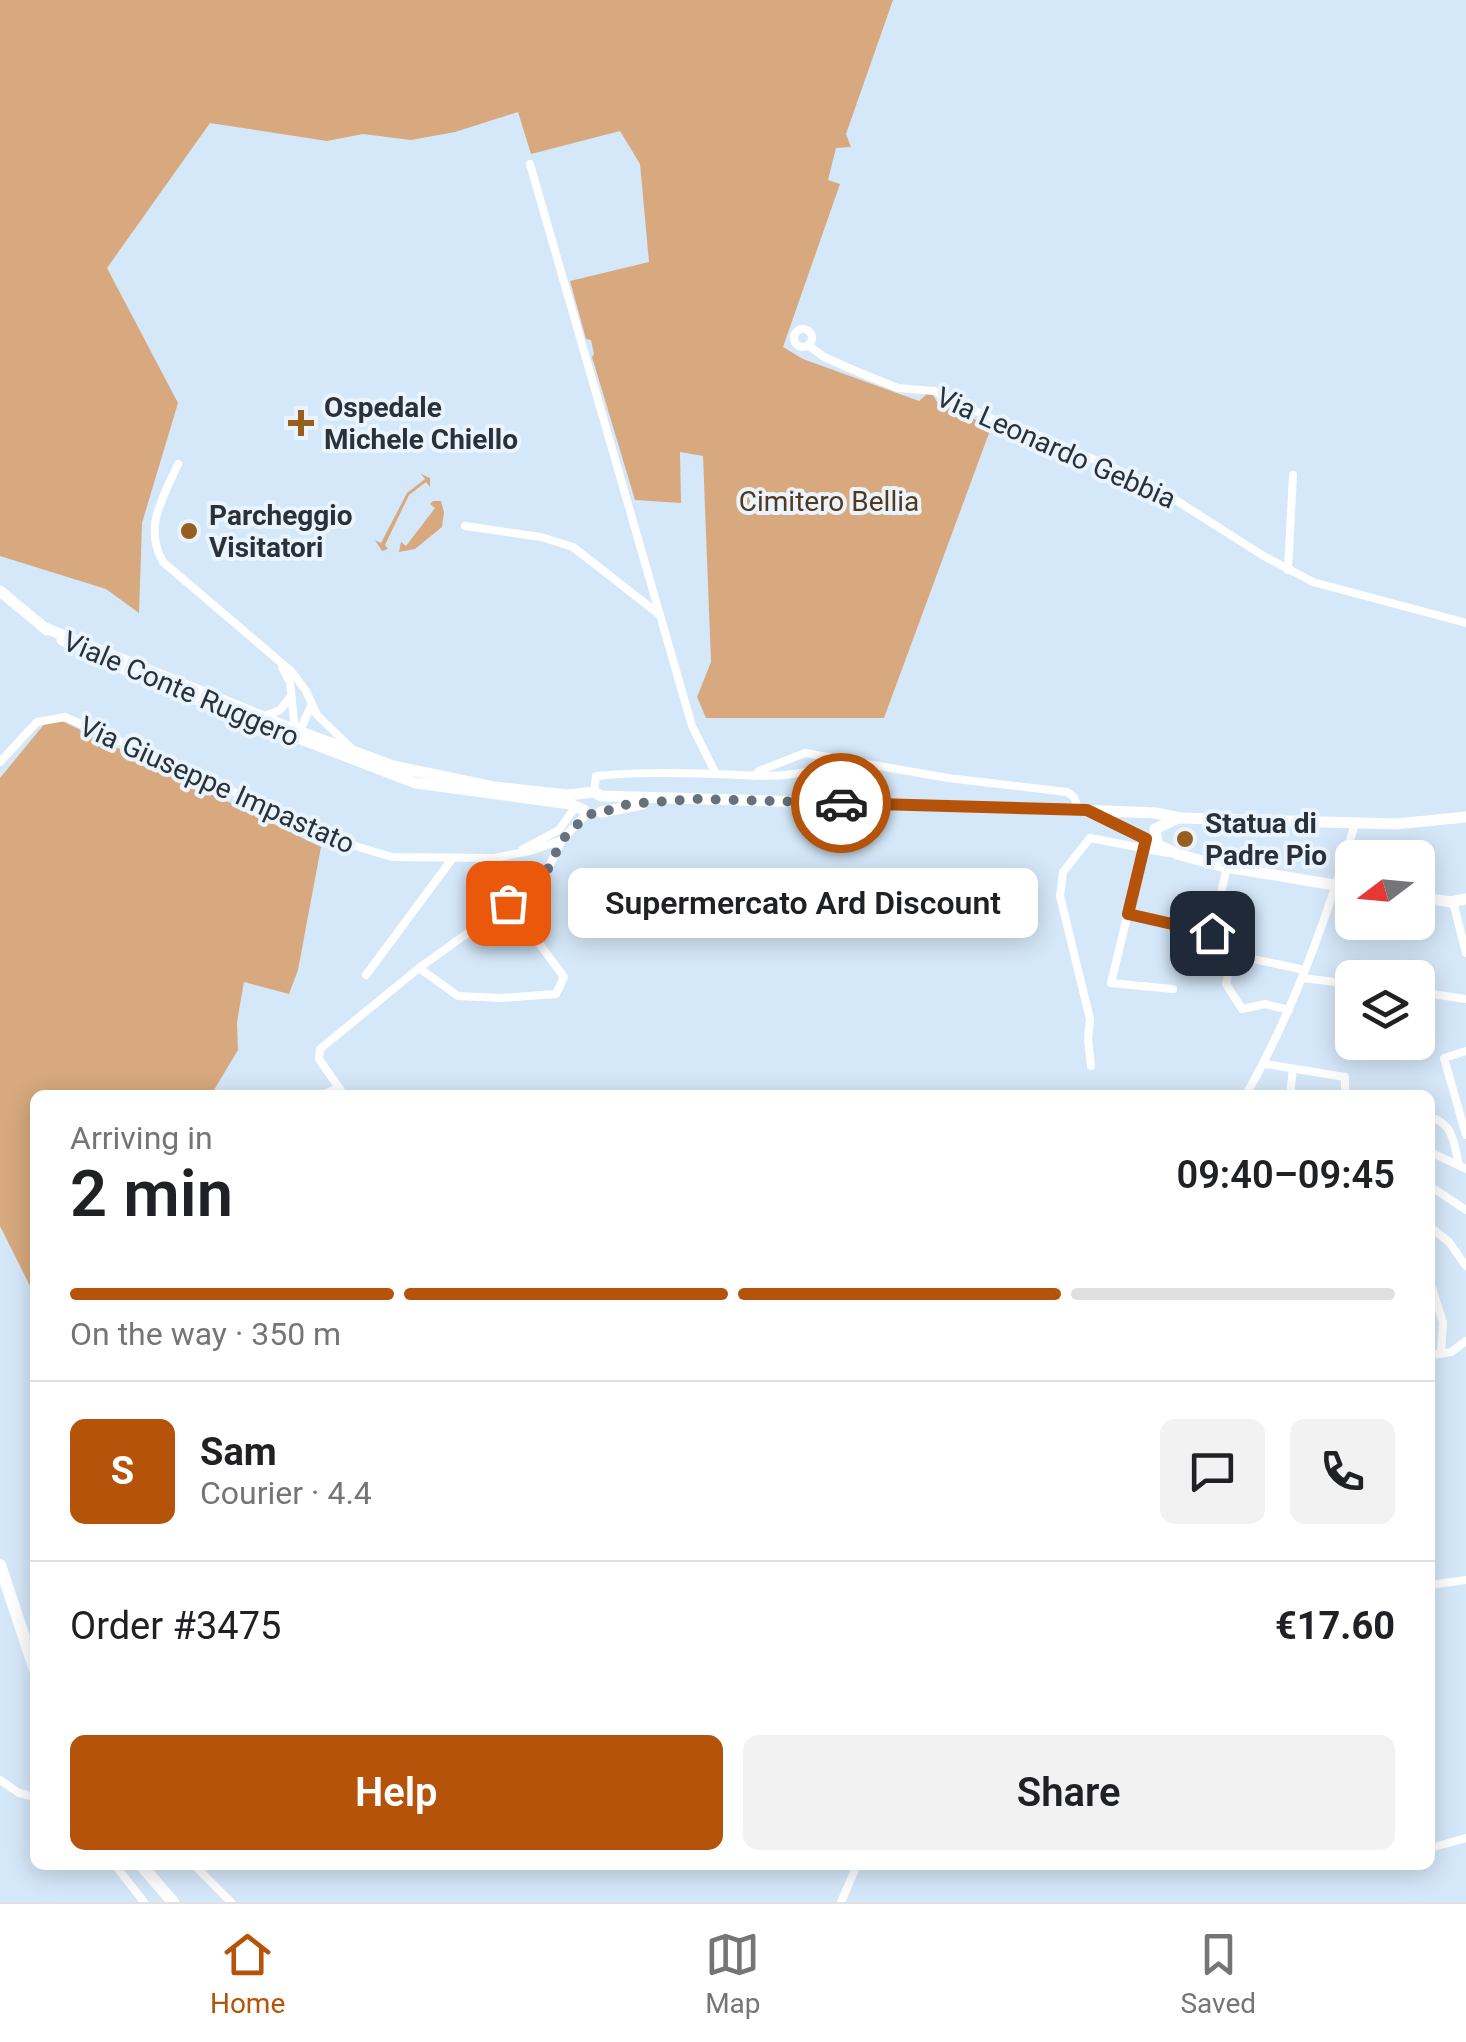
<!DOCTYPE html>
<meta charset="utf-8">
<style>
:root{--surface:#fff;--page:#f2f2f2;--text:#202124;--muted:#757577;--line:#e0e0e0;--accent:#b45309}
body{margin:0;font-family:Roboto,sans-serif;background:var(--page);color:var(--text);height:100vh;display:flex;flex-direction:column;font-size:38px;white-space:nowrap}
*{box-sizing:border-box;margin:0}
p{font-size:32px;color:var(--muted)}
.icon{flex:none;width:55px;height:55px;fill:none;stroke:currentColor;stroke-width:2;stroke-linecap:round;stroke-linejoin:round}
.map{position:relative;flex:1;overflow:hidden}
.panel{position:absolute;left:30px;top:1090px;width:1405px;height:780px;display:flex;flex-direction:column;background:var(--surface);border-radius:15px;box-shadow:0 5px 25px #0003}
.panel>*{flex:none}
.needle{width:65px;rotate:254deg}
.buttons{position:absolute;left:1335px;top:840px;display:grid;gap:20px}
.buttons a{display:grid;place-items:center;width:100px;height:100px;border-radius:15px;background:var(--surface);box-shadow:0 5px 25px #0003;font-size:50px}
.pin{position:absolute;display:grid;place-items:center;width:85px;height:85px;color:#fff;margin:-42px;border-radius:20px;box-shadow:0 5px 15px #0006}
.courier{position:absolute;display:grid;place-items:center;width:100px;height:100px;margin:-50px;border:8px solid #b45309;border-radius:50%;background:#fff;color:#222;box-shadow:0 2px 12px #0007}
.bubble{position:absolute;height:70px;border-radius:15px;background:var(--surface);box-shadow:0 5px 25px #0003;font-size:32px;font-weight:600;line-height:70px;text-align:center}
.summary em{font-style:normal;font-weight:600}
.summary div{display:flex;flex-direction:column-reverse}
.summary{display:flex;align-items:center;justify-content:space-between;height:170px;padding:0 40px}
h1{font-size:65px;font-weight:600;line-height:75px}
.bar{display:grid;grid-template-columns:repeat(4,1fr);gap:15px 10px;align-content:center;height:120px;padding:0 40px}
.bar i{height:12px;border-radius:8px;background:var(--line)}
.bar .current{background:var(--accent)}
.bar p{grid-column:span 4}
.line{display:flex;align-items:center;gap:25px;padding:0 40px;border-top:2px solid var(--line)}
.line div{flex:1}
.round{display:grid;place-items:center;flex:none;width:105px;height:105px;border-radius:15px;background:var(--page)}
.button{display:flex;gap:20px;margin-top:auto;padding:20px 40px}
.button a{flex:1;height:115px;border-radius:15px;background:var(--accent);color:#fff;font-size:40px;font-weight:600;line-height:115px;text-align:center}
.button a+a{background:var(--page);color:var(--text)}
.tab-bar{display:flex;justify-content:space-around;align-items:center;height:140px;border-top:2px solid var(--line);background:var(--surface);font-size:28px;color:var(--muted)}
.tab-bar a{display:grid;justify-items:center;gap:5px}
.tab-bar .current{color:var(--accent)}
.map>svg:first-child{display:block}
</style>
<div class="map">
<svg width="1466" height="1902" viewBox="0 0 1466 1902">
<rect width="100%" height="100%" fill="#d5e8f9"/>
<g fill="#d8a97e">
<polygon points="0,0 893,0 846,134 851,147 836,148 828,180 840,184 783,347 803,359 919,401 928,393 933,395 937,402 956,408 955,413 992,425 884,718 706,718 697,697 711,662 703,456 680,452 681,503 635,500 592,357 594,354 591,340 586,339 570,281 649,262 640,164 620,131 531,154 518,112 455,132 411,140 363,134 327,141 210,123 107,268 178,403 142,523 139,613 106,589 0,556"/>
<polygon points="421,474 430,478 430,487 426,482 409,495 385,545 388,549 382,551 375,540 381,543 407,493 425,479"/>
<polygon points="433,501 441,501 444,512 442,527 415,549 399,552 401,542 406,546 435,508 430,504"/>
<polygon points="62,721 321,847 298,970 289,994 244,982 237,1022 238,1050 211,1095 35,1095 35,1296 0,1226 0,778 46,722"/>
</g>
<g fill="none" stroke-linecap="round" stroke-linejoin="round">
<g stroke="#fff" stroke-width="8">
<polyline points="530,164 692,726 716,774"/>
<circle cx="803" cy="338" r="9"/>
<polyline points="808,345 824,357 858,372 898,388 934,391 999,422 1040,436 1152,485 1262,555 1313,582 1466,623"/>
<path d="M178 464C163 498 143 527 163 562L292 672 306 691 317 715 350 747"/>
<polyline points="465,526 541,537 573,547 660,615"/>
<polyline points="1288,570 1293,475"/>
<polyline points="282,667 290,682 295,730"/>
<polyline points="264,716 280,710 291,696"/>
<polyline points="295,730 302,726 311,706"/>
<polyline points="0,762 37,722 65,717 268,807 328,838 392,857 494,858 530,851 562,840 587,813"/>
<polyline points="754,776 759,771 805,753 948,778 1067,792 1074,797 1079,810"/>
<path d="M594 792 596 776C635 772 675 773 714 774 759 775 795 782 837 760"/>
<polyline points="1145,843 1111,983 1173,989"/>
<polyline points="523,849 559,830 576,806"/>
<polyline points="1453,902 1466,953"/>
<polyline points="1128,914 1212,933 1227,867"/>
<polyline points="1225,953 1305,970"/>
<polyline points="419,968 458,996 501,998 556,994 564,977 509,903"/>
<polyline points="1229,970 1226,984 1242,1009 1265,1004 1289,1010"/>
<polyline points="366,975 452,859"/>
<polyline points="1302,978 1352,984"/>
<polyline points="1418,992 1466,999"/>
<polyline points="1466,1051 1444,1058 1466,1135"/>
<polyline points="1265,1064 1345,1077 1345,1095"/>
<polyline points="1091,1066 1088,1039 1090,1019 1060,896 1063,872 1090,838 1168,853"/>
<polyline points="322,1095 339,1088"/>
<polyline points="344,1095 319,1059 320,1049 419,968 543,879 562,840"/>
<path d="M1246 1095C1294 1010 1327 917 1355 824"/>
<polyline points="1290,1095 1293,1069"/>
<path d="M1430 1117C1454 1124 1453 1142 1459 1164"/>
<polyline points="1430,1152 1466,1169"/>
<polyline points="1430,1186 1466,1210"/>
<polyline points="1430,1227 1449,1242 1466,1266"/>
<polyline points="1430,1282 1443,1322 1441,1354"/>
<polyline points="1430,1355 1451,1352 1466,1341"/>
<polyline points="1430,1585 1466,1580"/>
<polyline points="0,1780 19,1793 35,1797"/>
<polyline points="1430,1848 1466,1838"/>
<polyline points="115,1865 144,1902"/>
<polyline points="194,1865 231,1902"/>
<polyline points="841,1902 857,1865"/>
</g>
<g stroke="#fff" stroke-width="11">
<polyline points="0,591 47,630"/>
<polyline points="43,627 295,730 393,766 494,787 567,795 594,792 601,796 1079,810 1156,813 1180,818 1396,824 1466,817"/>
<polyline points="62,640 154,683 416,783 570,804 584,810"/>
<polyline points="601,812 643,804"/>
<polyline points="1095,814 1177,854 1221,866 1352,888"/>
<polyline points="1157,844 1155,829 1176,819"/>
<polyline points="1418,897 1451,902 1466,899"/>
</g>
<g stroke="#fff" stroke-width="12">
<polyline points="0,1565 35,1670"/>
<polyline points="141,1865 173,1902"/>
</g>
</g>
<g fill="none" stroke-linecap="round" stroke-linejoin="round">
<polyline stroke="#66717b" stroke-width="10" stroke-dasharray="0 18" points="508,903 543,879 562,840 588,814 597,814 628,804 697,799 841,803"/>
<polyline stroke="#b45309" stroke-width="12" points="841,803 1087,810 1146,839 1128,914 1212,933"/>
</g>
<g fill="#985e1d" stroke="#e9f4ff" stroke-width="4">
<path d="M296 408h10v10h10v10h-10v10h-10v-10h-10v-10h10z"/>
<circle cx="189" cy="531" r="10"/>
<circle cx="1185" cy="839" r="10"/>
</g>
<g text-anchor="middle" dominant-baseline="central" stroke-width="8" stroke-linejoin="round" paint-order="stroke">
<g font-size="28" font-weight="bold" fill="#2a3137" stroke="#e9f4ff" text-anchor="start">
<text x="324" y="407">Ospedale<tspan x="324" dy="32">Michele Chiello</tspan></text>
<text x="209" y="515">Parcheggio<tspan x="209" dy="32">Visitatori</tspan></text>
<text x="1205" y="823">Statua di<tspan x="1205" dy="32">Padre Pio</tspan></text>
</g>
<g font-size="28" fill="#2a3137" stroke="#e9f4ff">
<text transform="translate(1056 448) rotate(24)">Via Leonardo Gebbia</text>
<text transform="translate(181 689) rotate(23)">Viale Conte Ruggero</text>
<text transform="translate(217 785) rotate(24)">Via Giuseppe Impastato</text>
</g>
<g font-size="28" fill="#55381a" stroke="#e9f4ff">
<text x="829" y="501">Cimitero Bellia</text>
</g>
</g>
</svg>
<div class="buttons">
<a><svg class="needle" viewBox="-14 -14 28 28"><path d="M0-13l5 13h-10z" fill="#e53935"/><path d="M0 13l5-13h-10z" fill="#757577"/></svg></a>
<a><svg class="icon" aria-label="layers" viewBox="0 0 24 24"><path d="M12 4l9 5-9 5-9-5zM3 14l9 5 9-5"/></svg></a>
</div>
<div class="pin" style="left:508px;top:903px;background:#ea580c"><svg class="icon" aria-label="bag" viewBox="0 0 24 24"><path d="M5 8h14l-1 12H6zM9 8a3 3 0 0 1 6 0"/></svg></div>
<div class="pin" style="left:1212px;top:933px;background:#1f2937"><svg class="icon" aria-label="home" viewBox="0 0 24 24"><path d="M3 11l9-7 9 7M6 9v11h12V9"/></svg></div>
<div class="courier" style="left:841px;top:803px"><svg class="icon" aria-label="car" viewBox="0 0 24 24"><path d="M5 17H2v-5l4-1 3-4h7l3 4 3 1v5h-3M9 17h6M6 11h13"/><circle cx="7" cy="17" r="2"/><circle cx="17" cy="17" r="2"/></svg></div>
<div class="bubble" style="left:568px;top:868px;width:470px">Supermercato Ard Discount</div>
<section class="panel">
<div class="summary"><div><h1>2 min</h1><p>Arriving in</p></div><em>09:40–09:45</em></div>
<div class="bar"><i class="current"></i><i class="current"></i><i class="current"></i><i></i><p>On the way · 350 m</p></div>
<div class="line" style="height:180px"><b class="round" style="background:var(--accent);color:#fff">S</b><div><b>Sam</b><p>Courier · 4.4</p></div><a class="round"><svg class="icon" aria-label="chat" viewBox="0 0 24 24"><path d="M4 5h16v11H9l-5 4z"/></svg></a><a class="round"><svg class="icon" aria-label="phone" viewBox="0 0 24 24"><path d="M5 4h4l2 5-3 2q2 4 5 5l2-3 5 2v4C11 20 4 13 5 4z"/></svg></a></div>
<div class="line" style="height:130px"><div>Order #3475</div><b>€17.60</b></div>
<div class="button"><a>Help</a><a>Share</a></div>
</section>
</div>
<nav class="tab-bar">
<a class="current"><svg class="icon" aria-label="home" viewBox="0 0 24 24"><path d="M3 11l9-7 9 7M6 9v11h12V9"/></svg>Home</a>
<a><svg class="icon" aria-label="map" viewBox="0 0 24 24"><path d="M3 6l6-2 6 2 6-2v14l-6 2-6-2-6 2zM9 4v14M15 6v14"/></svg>Map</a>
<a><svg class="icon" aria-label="saved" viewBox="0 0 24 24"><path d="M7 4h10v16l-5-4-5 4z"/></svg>Saved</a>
</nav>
